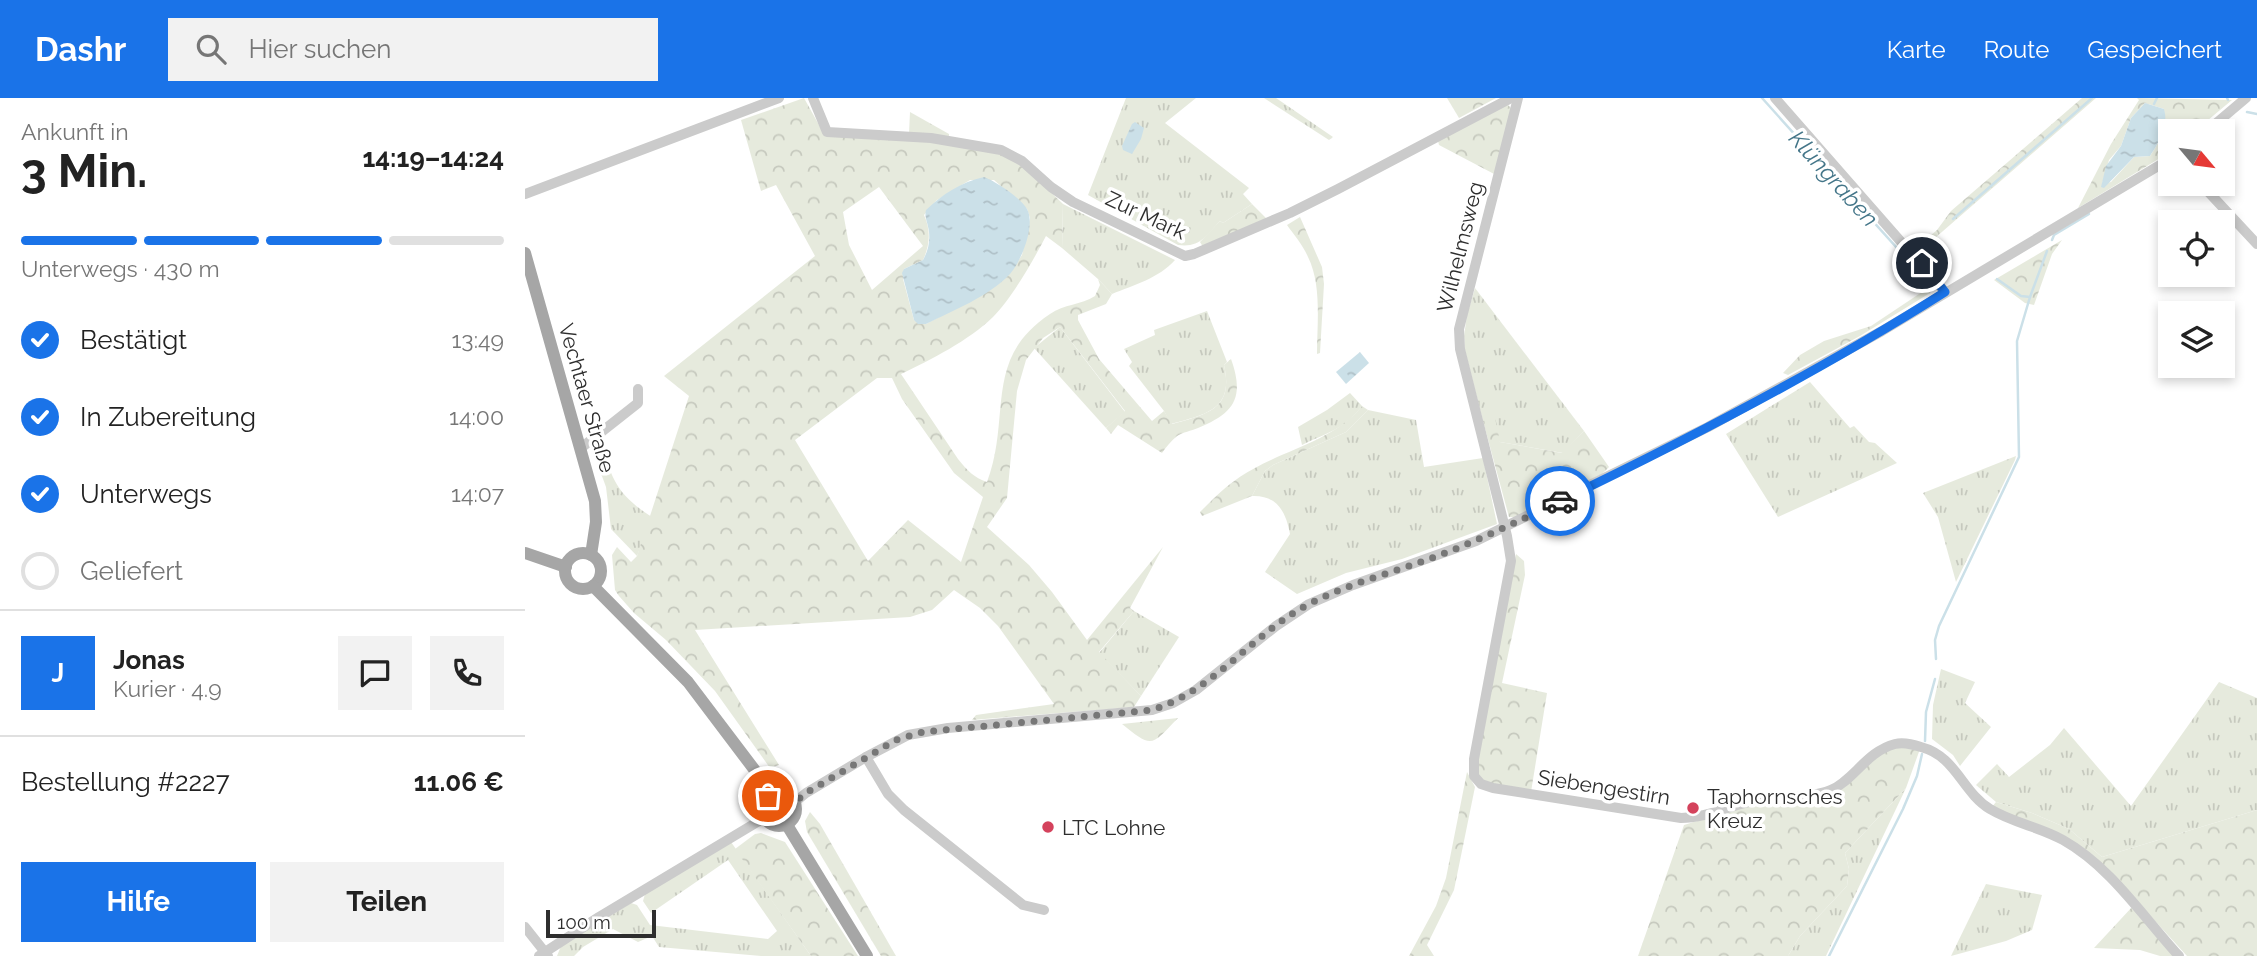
<!DOCTYPE html>
<html lang="de">
<meta charset="utf-8">
<style>
:root{--surface:#fff;--page:#f2f2f2;--text:#222;--muted:#767676;--line:#e0e0e0;--accent:#1a73e8}
body{margin:0;font-family:Raleway,sans-serif;background:var(--page);color:var(--text);height:100vh;display:flex;flex-direction:column;font-size:26px;white-space:nowrap}
*{box-sizing:border-box;margin:0}
p{font-size:23px;color:var(--muted)}
.icon{flex:none;width:38px;height:38px;fill:none;stroke:currentColor;stroke-width:2;stroke-linecap:round;stroke-linejoin:round}
.map{position:relative;flex:1;overflow:hidden}
.details{display:flex;flex-direction:column;background:var(--surface);width:525px}
.details>*{flex:none}
.needle{width:46px;rotate:119deg}
.fabs{position:absolute;left:1633px;top:21px;display:grid;gap:14px}
.fabs a{display:grid;place-items:center;width:77px;height:77px;border-radius:0px;background:var(--surface);box-shadow:0 4px 10px #0003;font-size:35px}
.scale{position:absolute;left:21px;bottom:18px;width:110px;box-sizing:border-box;padding-left:7px;border:4px solid #2e2e2e;border-top:0;font-size:19px;line-height:24px;white-space:nowrap;color:#2e2e2e;-webkit-text-stroke:5px #fff;paint-order:stroke}
.pin{position:absolute;display:grid;place-items:center;width:60px;height:60px;color:#fff;margin:-30px;border:4px solid #fff;border-radius:50%;box-shadow:0 2px 7px #0007}
.courier{position:absolute;display:grid;place-items:center;width:70px;height:70px;margin:-35px;border:5px solid #1a73e8;border-radius:50%;background:#fff;color:#222;box-shadow:0 2px 9px #0007}
.overview em{font-style:normal;font-weight:700}
.overview div{display:flex;flex-direction:column-reverse}
.overview{display:flex;align-items:center;justify-content:space-between;height:119px;padding:0 21px}
h1{font-size:46px;font-weight:700;line-height:52px}
.bar{display:grid;grid-template-columns:repeat(4,1fr);gap:10px 7px;align-content:center;height:84px;padding:0 21px}
.bar i{height:9px;border-radius:5px;background:var(--line)}
.bar .active{background:var(--accent)}
.bar p{grid-column:span 4}
.line{display:flex;align-items:center;gap:18px;padding:0 21px;border-top:2px solid var(--line)}
.line div{flex:1}
.round{display:grid;place-items:center;flex:none;width:74px;height:74px;border-radius:0px;background:var(--page)}
ol{padding:0 21px;list-style:none}
li{display:flex;align-items:center;gap:21px;height:77px}
li p{margin-inline-start:auto}
li .icon{padding:7px;border-radius:50%;background:var(--accent);color:#fff;stroke-width:4}
li:last-child{color:var(--muted)}
li i{width:38px;height:38px;border:4px solid var(--line);border-radius:50%}
.action{display:flex;gap:14px;margin-top:auto;padding:14px 21px}
.action a{flex:1;height:80px;border-radius:0px;background:var(--accent);color:#fff;font-size:28px;font-weight:700;line-height:80px;text-align:center}
.action a+a{background:var(--page);color:var(--text)}
header{display:flex;align-items:center;gap:42px;box-sizing:border-box;height:98px;padding:0 35px;background:var(--accent);color:#fff}
header strong{font-size:33px}
nav{display:flex;gap:38px;margin-inline-start:auto;font-size:24px}
.search{width:490px;height:63px;background:var(--page);display:flex;align-items:center;gap:18px;box-sizing:border-box;padding:0 24px;border-radius:0px;color:var(--muted);font-size:26px}
main{display:flex;flex:1;min-height:0}
.map>svg:first-child{display:block}
</style>
<header>
<strong>Dashr</strong>
<div class="search"><svg class="icon" aria-label="search" viewBox="0 0 24 24"><circle cx="10" cy="10" r="6"/><path d="M15 15l6 6"/></svg>Hier suchen</div>
<nav><a>Karte</a><a>Route</a><a>Gespeichert</a></nav>
</header>
<main>
<section class="details">
<div class="overview"><div><h1>3 Min.</h1><p>Ankunft in</p></div><em>14:19–14:24</em></div>
<div class="bar"><i class="active"></i><i class="active"></i><i class="active"></i><i></i><p>Unterwegs · 430 m</p></div>
<ol>
<li><svg class="icon" aria-label="check" viewBox="0 0 24 24"><path d="M5 12l5 5 9-10"/></svg>Bestätigt<p>13:49</p></li>
<li><svg class="icon" aria-label="check" viewBox="0 0 24 24"><path d="M5 12l5 5 9-10"/></svg>In Zubereitung<p>14:00</p></li>
<li><svg class="icon" aria-label="check" viewBox="0 0 24 24"><path d="M5 12l5 5 9-10"/></svg>Unterwegs<p>14:07</p></li>
<li><i></i>Geliefert</li>
</ol>
<div class="line" style="height:126px"><b class="round" style="background:var(--accent);color:#fff">J</b><div><b>Jonas</b><p>Kurier · 4.9</p></div><a class="round"><svg class="icon" aria-label="chat" viewBox="0 0 24 24"><path d="M4 5h16v11H9l-5 4z"/></svg></a><a class="round"><svg class="icon" aria-label="phone" viewBox="0 0 24 24"><path d="M5 4h4l2 5-3 2q2 4 5 5l2-3 5 2v4C11 20 4 13 5 4z"/></svg></a></div>
<div class="line" style="height:91px"><div>Bestellung #2227</div><b>11.06 €</b></div>
<div class="action"><a>Hilfe</a><a>Teilen</a></div>
</section>
<div class="map">
<svg width="1732" height="858" viewBox="0 0 1732 858">
<defs>
<pattern id="grass-tufts" width="24" height="20" patternUnits="userSpaceOnUse" patternTransform="scale(1.75)"><rect width="24" height="20" fill="#e6eadd"/><path d="M3 7l-1-3M5 7V3M7 7l1-3M15 17l-1-3M17 17v-4M19 17l1-3" fill="none" stroke="#c6c9be"/></pattern>
<pattern id="forest-crowns" width="20" height="18" patternUnits="userSpaceOnUse" patternTransform="scale(1.75)"><rect width="20" height="18" fill="#e6eadd"/><path d="M2 6a3 3 0 1 1 6 0M12 15a3 3 0 1 1 6 0" fill="none" stroke="#c6c9be"/></pattern>
<pattern id="water-ripples" width="26" height="14" patternUnits="userSpaceOnUse" patternTransform="scale(1.75)"><rect width="26" height="14" fill="#cbe0e8"/><path d="M2 4q2-2 4 0t4 0M15 11q2-2 4 0t4 0" fill="none" stroke="#afc0c7"/></pattern>
</defs>
<rect width="100%" height="100%" fill="#fff"/>
<g fill="url(#grass-tufts)">
<path d="M601 0H671L640 25 724 90 718 96 727 106 698 125 695 123C681 138 675 150 653 147L563 97Z"/>
<polygon points="739,0 751,0 808,39 804,42"/>
<path d="M538 106 650 162C634 180 609 187 587 196L573 181 537 150Z"/>
<polygon points="950,190 1059,333 1038,355 975,344 958,323 940,252 939,238 942,217"/>
<path d="M682 213 702 264 699 267C709 311 683 316 646 326L639 313 604 268 607 264 599 251 630 237 629 232Z"/>
<polygon points="535,229 600,314 581,330 509,250"/>
<polygon points="1285,284 1325,330 1329,328 1344,344 1350,345 1372,365 1253,419 1201,336"/>
<path d="M825 295 837 308C817 333 803 334 777 347L773 329 802 312Z"/>
<path d="M843 312 891 322 899 369 958 360 972 426 877 461 821 475 772 496 740 474 765 436C761 415 753 397 727 398L740 373 748 367 821 334Z"/>
<path d="M75 342C87 381 91 396 127 419L112 458 86 431 81 389 67 351Z"/>
<polygon points="1491,358 1490,362 1431,484 1413,419 1398,395"/>
<polygon points="609,513 654,539 616,598 574,555"/>
<polygon points="1416,571 1450,584 1440,605 1466,629 1435,668 1428,657 1407,641 1408,607"/>
<polygon points="1694,584 1732,600 1732,712 1577,759 1544,731 1507,715 1471,704 1451,687 1472,666 1484,679 1525,647 1539,630 1606,708"/>
<polygon points="1381,690 1301,858 1263,858 1275,838 1322,788 1324,771 1320,755"/>
<polygon points="206,744 286,858 236,858 134,849 127,838 113,844 88,831 58,849 49,858 32,858 36,848 106,805 112,807 125,827 243,841 252,833 203,762 126,815 118,803 120,796"/>
<polygon points="1461,786 1517,797 1507,832 1481,843 1426,858"/>
</g>
<g fill="url(#forest-crowns)" fill-rule="evenodd">
<path d="M279 0 299 36 406 42 477 55 505 74 538 106 537 150 521 138C509 161 487 200 468 219 443 243 407 261 376 276L433 361C442 372 449 380 462 384 487 319 457 261 525 216 539 206 556 207 570 198L575 187 573 181 587 196 581 206 553 217V222L574 261 627 323 639 313 647 326C683 316 709 311 699 267L706 261C720 300 709 315 673 330 666 333 658 334 652 338 646 343 641 349 637 355L593 327 586 336 581 330 600 313 535 229 518 240 501 262 492 293 482 400 462 429 504 467 527 494 562 542 638 449 605 510 609 513 574 554 616 598 609 609 447 622 451 617 529 606 473 528 455 510 429 492 407 512 385 519 170 532 254 667 245 670 190 593 141 542 109 515 94 498 90 492 87 457 92 449 106 464 112 458 164 298 139 278 290 158 251 87 236 93 216 22ZM445 82H469L502 111 505 120 497 157 485 175 461 194 401 226 389 222 378 181 379 171 398 162C405 147 406 132 399 117L412 102ZM354 89 398 148 347 192 324 147 318 114ZM352 280H367L377 301 429 375 458 399 436 464 383 422 343 463 270 342Z"/>
<polygon points="922,0 971,0 934,20"/>
<polygon points="1557,0 1571,0 1395,153 1391,150 1412,132 1426,113"/>
<path d="M1612 0 1707 2 1670 33H1645V54L1553 110 1586 46 1614 2ZM1620 5 1639 11C1640 32 1637 40 1625 58L1609 59 1586 84 1577 86 1584 62 1596 48 1606 20Z"/>
<polygon points="982,6 988,12 971,77 914,47 913,43"/>
<polygon points="385,14 424,36 424,40 384,36"/>
<polygon points="727,106 742,121 678,149 675,144 695,123 698,125"/>
<path d="M775 119 797 169 799 186 795 255 792 256C792 226 797 187 783 159 778 147 769 137 762 127Z"/>
<polygon points="1537,142 1527,156 1509,207 1500,205 1469,182"/>
<polygon points="1409,186 1405,195 1335,238 1263,277 1258,275 1275,257 1299,243 1346,228"/>
<path d="M837 308 843 312 821 334 748 367 740 373 727 398 677 418 675 414C692 397 708 381 730 370 766 350 810 341 837 308Z"/>
<polygon points="970,320 975,344 1037,355 1059,333 1084,369 1077,376 990,419 984,419 958,323"/>
<polygon points="991,456 999,463 1000,477 977,585 1022,595 1006,694 958,684 952,677 951,668"/>
<path d="M653 620C626 648 628 651 597 626Z"/>
<polygon points="1375,648 1395,651 1381,690 1320,755 1324,771 1322,788 1275,838 1263,858 1113,858 1159,727 1231,705 1295,698 1360,652"/>
<polygon points="942,674 950,689 929,792 902,847 909,858 884,858 911,808 921,780"/>
<polygon points="1471,704 1507,715 1544,731 1577,759 1732,712 1732,858 1662,858 1610,801 1571,763 1466,710"/>
<polygon points="285,714 295,726 371,858 356,858 282,734 280,723"/>
<polygon points="236,735 260,744 333,858 286,858 210,751 230,736"/>
<polygon points="1608,808 1651,858 1635,858 1615,852 1569,850"/>
</g>
<g fill="url(#water-ripples)">
<path d="M1620 5 1639 11C1644 28 1634 44 1625 58L1609 59 1579 90 1576 89 1581 68 1596 48 1606 20Z"/>
<polygon points="610,24 619,30 616,41 607,56 598,52 597,48 607,26"/>
<path d="M459 79C470 83 496 100 502 111 511 127 496 164 485 176 463 199 429 212 401 226H393L389 222 377 175 379 171 398 162C403 153 405 144 404 134 403 125 399 119 401 112 418 96 436 84 459 79Z"/>
<polygon points="835,254 844,265 821,286 811,274"/>
</g>
<g fill="none" stroke-linecap="round" stroke-linejoin="round">
<g stroke="#cbe0e8" stroke-width="2.5">
<polyline points="1237,0 1381,160"/>
<polyline points="1702,0 1703,2"/>
<polyline points="1629,6 1632,0"/>
<polyline points="1722,14 1732,16"/>
<polyline points="1428,121 1567,0"/>
<polyline points="1527,142 1529,137 1564,116"/>
<polyline points="1472,181 1496,198 1505,199"/>
<polyline points="1411,561 1410,542 1414,528 1494,359 1492,243 1505,199 1522,153"/>
<polyline points="1400,643 1401,614 1410,581"/>
<polyline points="1304,858 1378,711 1392,678 1397,656"/>
</g>
<g stroke="#cbcbcb" stroke-width="10">
<polyline points="288,0 302,34 406,40 476,52 497,63 526,89 548,104 660,158 669,156 765,115 813,91 986,0"/>
<path d="M993 0 934 231 935 251 982 438 986 463 949 661V678L956 686 968 690 1156 720C1183 720 1206 706 1233 702 1256 698 1284 701 1306 692 1328 683 1342 653 1370 646 1378 644 1387 646 1396 649 1431 658 1437 694 1465 711 1488 725 1515 729 1538 742 1586 769 1618 819 1654 858"/>
<polyline points="1250,0 1420,194"/>
<polyline points="1682,33 1721,0"/>
<polyline points="1676,86 1732,146"/>
<polyline points="0,96 254,0"/>
<polyline points="56,350 113,305 113,291"/>
<polyline points="341,659 363,696 379,712 498,807 519,812"/>
<polyline points="270,704 281,695 341,659 383,637 423,630 627,612 648,605 671,592 751,528 784,506 828,487 951,443 1183,329 1357,233 1645,61"/>
<polyline points="0,829 23,858"/>
<polyline points="14,858 74,819 239,720"/>
</g>
<g stroke="#a6a6a6" stroke-width="12">
<polyline points="0,155 70,403 71,424 66,457"/>
<polyline points="0,455 41,469"/>
<circle cx="58" cy="473" r="18"/>
<polyline points="68,488 163,584 247,695"/>
<circle cx="254" cy="711" r="17"/>
<polyline points="262,727 342,858"/>
</g>
</g>
<g fill="none" stroke-linecap="round" stroke-linejoin="round">
<path stroke="#777" stroke-width="7" stroke-dasharray="0 12.6" d="M243 698 247 695H260L270 704 281 695 371 642 398 634 627 612C690 592 727 536 784 506 821 487 861 476 899 463 946 446 990 425 1035 403"/>
<path stroke="#1a73e8" stroke-width="9" d="M1035 403C1166 340 1297 272 1420 194L1397 165"/>
</g>
<g fill="#d4425c" stroke="#fff" stroke-width="2.5">
<circle cx="1168" cy="710" r="7"/>
<circle cx="523" cy="729" r="7"/>
</g>
<g text-anchor="middle" dominant-baseline="central" stroke-width="7" stroke-linejoin="round" paint-order="stroke">
<g font-size="21" fill="#2e2e2e" stroke="#fff">
<text transform="translate(621 117) rotate(25)">Zur Mark</text>
<text transform="translate(935 149) rotate(-76)">Wilhelmsweg</text>
<text transform="translate(62 300) rotate(74)">Vechtaer Straße</text>
<text transform="translate(1079 689) rotate(9)">Siebengestirn</text>
</g>
<g font-size="21" fill="#2e2e2e" stroke="#fff" text-anchor="start">
<text x="1182" y="698">Taphornsches<tspan x="1182" dy="24">Kreuz</tspan></text>
<text x="537" y="729">LTC Lohne</text>
</g>
<g font-size="23" font-style="italic" fill="#447689" stroke="#fff">
<text transform="translate(1309 80) rotate(48)">Klüngraben</text>
</g>
</g>
</svg>
<div class="fabs">
<a><svg class="needle" viewBox="-14 -14 28 28"><path d="M0-13l5 13h-10z" fill="#e53935"/><path d="M0 13l5-13h-10z" fill="#767676"/></svg></a>
<a><svg class="icon" aria-label="locate" viewBox="0 0 24 24"><circle cx="12" cy="12" r="6"/><path d="M12 2v4M12 18v4M2 12h4M18 12h4"/></svg></a>
<a><svg class="icon" aria-label="layers" viewBox="0 0 24 24"><path d="M12 4l9 5-9 5-9-5zM3 14l9 5 9-5"/></svg></a>
</div>
<div class="scale">100 m</div>
<div class="pin" style="left:243px;top:698px;background:#ea580c"><svg class="icon" aria-label="bag" viewBox="0 0 24 24"><path d="M5 8h14l-1 12H6zM9 8a3 3 0 0 1 6 0"/></svg></div>
<div class="pin" style="left:1397px;top:165px;background:#1f2937"><svg class="icon" aria-label="home" viewBox="0 0 24 24"><path d="M3 11l9-7 9 7M6 9v11h12V9"/></svg></div>
<div class="courier" style="left:1035px;top:403px"><svg class="icon" aria-label="car" viewBox="0 0 24 24"><path d="M5 17H2v-5l4-1 3-4h7l3 4 3 1v5h-3M9 17h6M6 11h13"/><circle cx="7" cy="17" r="2"/><circle cx="17" cy="17" r="2"/></svg></div>
</div>
</main>
